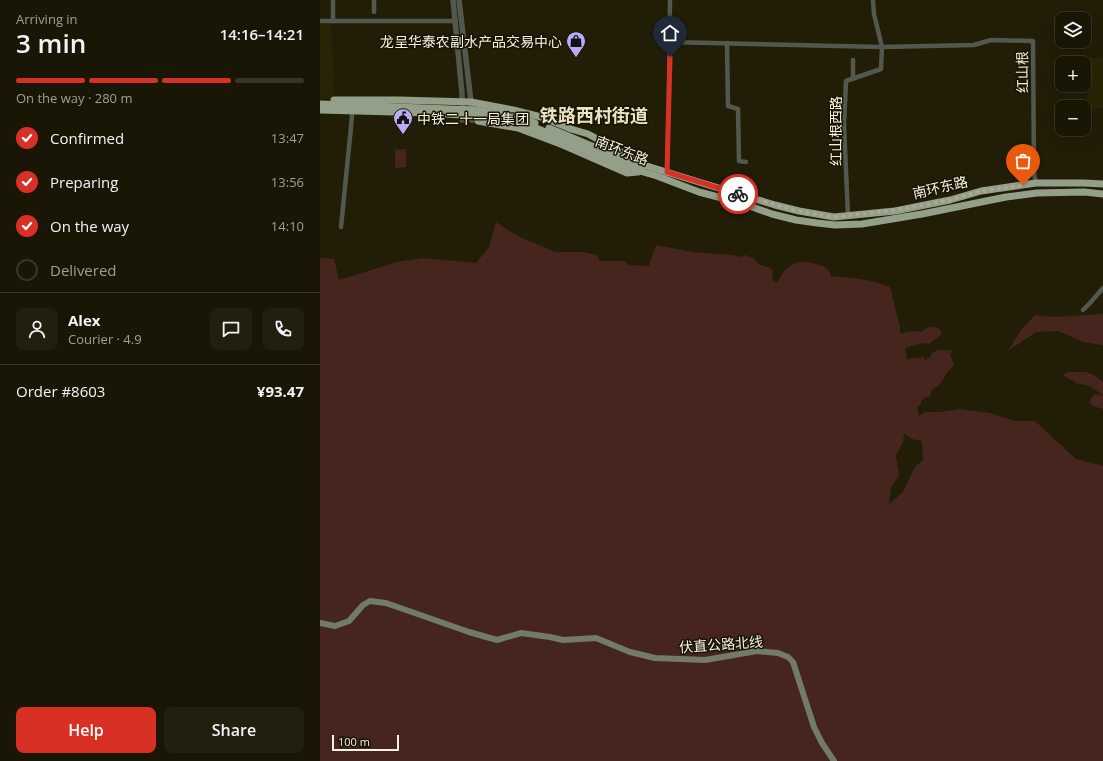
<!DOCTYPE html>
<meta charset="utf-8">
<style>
:root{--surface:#1a1605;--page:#231f0f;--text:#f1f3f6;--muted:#9f9f9a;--line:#383527;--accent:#d93025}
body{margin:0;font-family:"Open Sans","Noto Sans SC",sans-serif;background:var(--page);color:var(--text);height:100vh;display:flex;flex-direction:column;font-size:15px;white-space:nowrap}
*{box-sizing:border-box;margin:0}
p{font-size:13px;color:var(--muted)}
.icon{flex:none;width:22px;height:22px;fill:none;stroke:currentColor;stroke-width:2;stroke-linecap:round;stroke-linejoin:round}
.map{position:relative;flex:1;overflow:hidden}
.details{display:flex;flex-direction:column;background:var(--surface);width:320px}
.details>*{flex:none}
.controls{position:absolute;left:735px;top:12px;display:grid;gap:8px}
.controls a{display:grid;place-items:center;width:36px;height:36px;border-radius:8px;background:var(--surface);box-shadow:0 4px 16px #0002,0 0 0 1px var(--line);font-size:20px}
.scale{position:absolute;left:12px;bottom:10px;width:67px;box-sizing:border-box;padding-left:4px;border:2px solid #f6f3e6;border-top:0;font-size:11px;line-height:14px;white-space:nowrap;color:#f6f3e6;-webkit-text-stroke:3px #181401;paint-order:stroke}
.pin{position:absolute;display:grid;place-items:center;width:34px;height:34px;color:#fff;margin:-41px -17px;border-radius:50% 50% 50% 0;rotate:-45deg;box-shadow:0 0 4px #0007}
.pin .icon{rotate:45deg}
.courier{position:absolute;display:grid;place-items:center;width:40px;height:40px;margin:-20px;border:3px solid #d93025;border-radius:50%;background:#fff;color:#222;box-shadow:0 1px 5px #0007}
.headline em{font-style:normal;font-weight:600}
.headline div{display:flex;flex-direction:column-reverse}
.headline{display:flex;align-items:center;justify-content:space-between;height:68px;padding:0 16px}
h1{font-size:26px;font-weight:600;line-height:30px}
.bar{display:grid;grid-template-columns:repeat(4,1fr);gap:6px 4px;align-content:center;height:48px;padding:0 16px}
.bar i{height:5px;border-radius:3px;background:var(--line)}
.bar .active{background:var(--accent)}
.bar p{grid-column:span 4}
.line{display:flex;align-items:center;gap:10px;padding:0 16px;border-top:1px solid var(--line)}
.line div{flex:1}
.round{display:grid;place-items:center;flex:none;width:42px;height:42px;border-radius:8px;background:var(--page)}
ol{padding:0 16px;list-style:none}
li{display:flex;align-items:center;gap:12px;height:44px}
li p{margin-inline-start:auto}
li .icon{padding:4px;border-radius:50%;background:var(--accent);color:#fff;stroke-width:4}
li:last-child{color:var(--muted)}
li i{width:22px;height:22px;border:2px solid var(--line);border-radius:50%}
.action{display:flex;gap:8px;margin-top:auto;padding:8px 16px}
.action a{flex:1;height:46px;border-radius:8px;background:var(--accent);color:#fff;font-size:16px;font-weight:600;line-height:46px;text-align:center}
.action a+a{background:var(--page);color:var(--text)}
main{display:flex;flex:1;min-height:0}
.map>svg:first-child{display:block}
</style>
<main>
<section class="details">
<div class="headline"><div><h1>3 min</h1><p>Arriving in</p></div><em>14:16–14:21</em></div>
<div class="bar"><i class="active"></i><i class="active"></i><i class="active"></i><i></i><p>On the way · 280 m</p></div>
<ol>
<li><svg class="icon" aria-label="check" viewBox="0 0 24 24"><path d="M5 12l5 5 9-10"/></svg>Confirmed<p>13:47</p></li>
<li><svg class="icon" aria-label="check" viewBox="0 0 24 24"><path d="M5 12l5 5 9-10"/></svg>Preparing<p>13:56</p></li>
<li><svg class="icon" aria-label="check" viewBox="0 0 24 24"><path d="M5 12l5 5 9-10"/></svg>On the way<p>14:10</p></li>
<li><i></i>Delivered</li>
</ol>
<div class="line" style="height:72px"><a class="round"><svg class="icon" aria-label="person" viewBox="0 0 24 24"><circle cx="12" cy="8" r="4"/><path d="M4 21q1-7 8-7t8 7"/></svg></a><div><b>Alex</b><p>Courier · 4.9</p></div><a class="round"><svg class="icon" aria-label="chat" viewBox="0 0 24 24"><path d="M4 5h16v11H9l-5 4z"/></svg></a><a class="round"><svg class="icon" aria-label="phone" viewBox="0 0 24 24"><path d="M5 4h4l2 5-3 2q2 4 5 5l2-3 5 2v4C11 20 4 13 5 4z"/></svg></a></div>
<div class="line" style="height:52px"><div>Order #8603</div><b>¥93.47</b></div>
<div class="action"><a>Help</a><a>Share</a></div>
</section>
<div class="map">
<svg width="783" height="761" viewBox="0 0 783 761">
<rect width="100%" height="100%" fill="#221d07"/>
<g fill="#2a2406">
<polygon points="0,24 11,24 15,98 0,98"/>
<polygon points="768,58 783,58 783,108 767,108"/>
</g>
<g fill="#46251f" fill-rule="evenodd">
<polygon points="86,149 86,167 75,168 75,150"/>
<path d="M176 222 188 230 200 237 235 252H262L277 255 280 261H305L308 265 329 266 336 245 373 252 399 254 414 255 419 257 425 255 433 258 440 265 451 268 453 271 452 278 454 281 458 282C460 275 468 266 475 263 482 260 503 264 508 270 509 271 511 275 511 276 531 278 551 279 570 287L580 327V333L595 331 601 332C607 327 611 326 619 328L622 334 609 344 602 343 585 348 587 359 604 357 605 360 611 357 612 353C619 348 624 350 633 351L630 354 633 362 634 366C627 370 625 377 621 383 618 387 614 387 611 391L612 392 610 394V396L603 399 601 401V404L598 406 597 409 599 413 597 417 605 412H621L639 409 670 413 695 421H715L756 459 783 466V761H0V258L14 259 19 280 77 262 103 258 156 263 169 247ZM584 434 592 439 602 441 603 460 595 467 583 492 569 504 571 488 579 475 576 455 583 442Z"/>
<polygon points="783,314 783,345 763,342 738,331 716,332 688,351 701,330 715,315 734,317"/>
<path d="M747 372H766L774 375 783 382V395L770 386 756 383C753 379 747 379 743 375Z"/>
<polygon points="774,394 783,396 783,409 773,406 769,403"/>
</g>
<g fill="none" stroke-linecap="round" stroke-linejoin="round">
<g stroke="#53584e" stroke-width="4.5">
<polyline points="13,0 13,21"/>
<polyline points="54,12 54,0"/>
<polyline points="0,21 136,21"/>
<polyline points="350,42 562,47 654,45 671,40 713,41 714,174 716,183"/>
<polyline points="407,43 408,106 418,109 419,161 426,162"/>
<polyline points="533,60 533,79"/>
<polyline points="347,174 349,85 350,0"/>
<polyline points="528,216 524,125 526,81 561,69 562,47 554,14 553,0"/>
<polyline points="21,227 31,127 32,115"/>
<polyline points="763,310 770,303 783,288"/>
</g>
<g stroke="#53584e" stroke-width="5.5">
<polyline points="133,0 142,93 142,120"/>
<polyline points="139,0 151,102 152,120"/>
</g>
<polyline stroke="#727a6a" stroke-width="6" points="0,623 15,626 29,621 43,605 50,601 66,603 149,632 177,640 201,633 230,637 243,640 276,638 310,652 335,658 385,660 437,651 458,653 468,657 473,662 494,727 502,743 514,761"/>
<g stroke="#949f8a" stroke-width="7">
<polyline points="14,100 78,100 151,102 193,110 225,118 251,129 268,134 318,161"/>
<polyline points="0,104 156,110 195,117 215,123"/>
<polyline points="0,110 110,113 156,116 194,122 216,128 306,167 337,176 379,192 421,203 452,214 476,220 497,223 515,225 542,224 602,214 686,197 717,193 764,192 783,194"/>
<polyline points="158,121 198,128 243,145 307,173 318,172"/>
<polyline points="229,128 310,162 327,166 382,183 455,205 479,211 514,217 575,211 630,200 661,191 716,183 764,183 783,184"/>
</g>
</g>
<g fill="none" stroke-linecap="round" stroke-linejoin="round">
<polyline stroke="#aca898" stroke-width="4" stroke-dasharray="0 7.2" points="418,194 478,211 514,217 575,210 630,200 661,191 703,185"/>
<polyline stroke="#d93025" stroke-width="5" points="350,57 347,172 418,194"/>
</g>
<defs>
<symbol id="shop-pin" viewBox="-11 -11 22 30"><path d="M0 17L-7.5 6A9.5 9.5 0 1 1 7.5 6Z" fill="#bbaaf6" stroke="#181401"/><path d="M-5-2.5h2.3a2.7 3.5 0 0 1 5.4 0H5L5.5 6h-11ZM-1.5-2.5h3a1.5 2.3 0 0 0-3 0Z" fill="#111"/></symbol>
<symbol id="civic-pin" viewBox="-11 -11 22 30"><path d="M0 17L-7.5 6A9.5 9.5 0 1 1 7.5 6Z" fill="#bbaaf6" stroke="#181401"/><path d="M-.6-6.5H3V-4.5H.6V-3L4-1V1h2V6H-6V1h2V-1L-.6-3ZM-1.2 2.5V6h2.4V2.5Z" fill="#111"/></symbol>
</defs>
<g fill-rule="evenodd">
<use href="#shop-pin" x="245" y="30" width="22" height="30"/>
<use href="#civic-pin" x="72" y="107" width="22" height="30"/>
</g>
<g text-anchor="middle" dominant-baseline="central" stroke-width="3" stroke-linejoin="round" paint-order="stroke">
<g font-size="14" fill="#f6f3e6" stroke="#181401" text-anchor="end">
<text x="242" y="41">龙呈华泰农副水产品交易中心</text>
<text x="97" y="118" text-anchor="start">中铁二十一局集团</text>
</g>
<g font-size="14" fill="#f6f3e6" stroke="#181401">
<text transform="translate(702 72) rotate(-91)">红山根</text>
<text transform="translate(515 131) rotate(-90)">红山根西路</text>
<text transform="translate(302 150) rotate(21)">南环东路</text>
<text transform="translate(620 187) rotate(-13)">南环东路</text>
<text transform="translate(401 644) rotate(-4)">伏直公路北线</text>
</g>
<g font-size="18" font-weight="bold" fill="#e9e3c7" stroke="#181401">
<text x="274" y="115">铁路西村街道</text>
</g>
</g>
</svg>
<div class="controls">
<a><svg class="icon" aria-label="layers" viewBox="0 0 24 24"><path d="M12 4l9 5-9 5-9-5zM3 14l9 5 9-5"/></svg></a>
<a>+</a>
<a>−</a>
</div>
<div class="scale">100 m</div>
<div class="pin" style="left:703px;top:185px;background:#ea580c"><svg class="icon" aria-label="bag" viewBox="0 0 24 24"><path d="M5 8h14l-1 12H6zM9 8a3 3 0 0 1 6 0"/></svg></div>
<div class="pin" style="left:350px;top:57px;background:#1f2937"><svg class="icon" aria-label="home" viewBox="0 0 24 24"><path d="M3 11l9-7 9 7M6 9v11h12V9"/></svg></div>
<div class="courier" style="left:418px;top:194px"><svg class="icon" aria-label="bike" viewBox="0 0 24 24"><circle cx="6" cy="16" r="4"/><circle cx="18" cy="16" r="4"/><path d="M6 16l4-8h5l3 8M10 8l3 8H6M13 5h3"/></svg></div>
</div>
</main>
